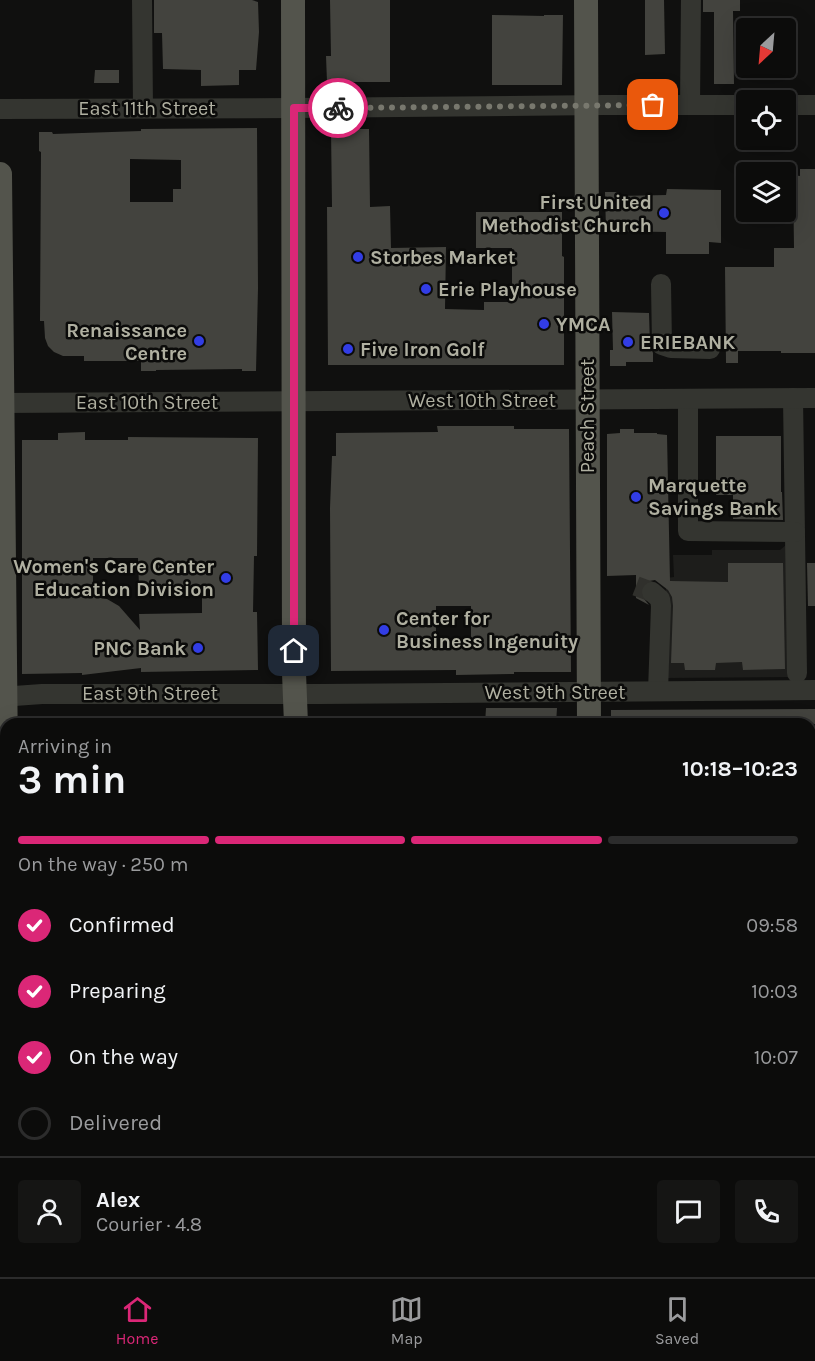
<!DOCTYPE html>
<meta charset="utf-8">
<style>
:root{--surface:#0c0c0b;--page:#151514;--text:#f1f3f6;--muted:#9a9b9d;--line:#2c2c2c;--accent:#db2777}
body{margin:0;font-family:Karla,sans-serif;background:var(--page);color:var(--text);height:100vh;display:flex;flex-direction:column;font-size:22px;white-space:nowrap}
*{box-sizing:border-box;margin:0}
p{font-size:20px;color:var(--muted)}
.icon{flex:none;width:33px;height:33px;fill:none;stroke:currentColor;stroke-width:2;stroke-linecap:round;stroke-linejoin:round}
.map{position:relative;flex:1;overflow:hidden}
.details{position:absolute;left:0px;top:718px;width:816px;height:560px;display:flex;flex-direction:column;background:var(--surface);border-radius:18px 18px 0 0;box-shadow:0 6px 24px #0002,0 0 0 2px var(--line)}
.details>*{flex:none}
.needle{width:39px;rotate:206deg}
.fabs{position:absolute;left:736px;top:18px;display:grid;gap:12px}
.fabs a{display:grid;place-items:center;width:60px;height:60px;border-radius:6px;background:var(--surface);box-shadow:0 6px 24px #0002,0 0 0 2px var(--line);font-size:30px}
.pin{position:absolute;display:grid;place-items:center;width:51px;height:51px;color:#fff;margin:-26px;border-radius:12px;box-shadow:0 3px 9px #0006}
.courier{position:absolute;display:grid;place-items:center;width:60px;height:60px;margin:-30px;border:4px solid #db2777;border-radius:50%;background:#fff;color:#222;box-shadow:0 2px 8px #0007}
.head em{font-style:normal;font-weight:700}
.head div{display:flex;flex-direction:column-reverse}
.head{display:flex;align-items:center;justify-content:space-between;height:102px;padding:0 18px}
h1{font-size:39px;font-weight:700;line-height:45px}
.bar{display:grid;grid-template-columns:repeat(4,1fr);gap:9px 6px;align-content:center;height:72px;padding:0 18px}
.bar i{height:8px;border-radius:4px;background:var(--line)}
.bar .on{background:var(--accent)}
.bar p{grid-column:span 4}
.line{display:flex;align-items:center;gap:15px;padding:0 18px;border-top:2px solid var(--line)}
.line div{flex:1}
.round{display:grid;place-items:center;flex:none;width:63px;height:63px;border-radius:6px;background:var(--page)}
ol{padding:0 18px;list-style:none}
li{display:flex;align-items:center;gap:18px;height:66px}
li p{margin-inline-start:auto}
li .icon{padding:6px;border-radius:50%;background:var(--accent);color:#fff;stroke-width:4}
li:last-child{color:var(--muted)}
li i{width:33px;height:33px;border:3px solid var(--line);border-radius:50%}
.menu{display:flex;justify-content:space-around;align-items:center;height:84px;border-top:2px solid var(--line);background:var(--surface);font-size:16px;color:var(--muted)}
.menu a{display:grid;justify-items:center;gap:3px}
.menu .on{color:var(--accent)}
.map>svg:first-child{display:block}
</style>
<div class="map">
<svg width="815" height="1277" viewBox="0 0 815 1277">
<rect width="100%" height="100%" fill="#10100f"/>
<polygon fill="#1d1d1b" points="786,545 798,677 665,678 666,578 674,577 673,555 712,555 712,550 780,550"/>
<g fill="#43433e" fill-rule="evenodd">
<polygon points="154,0 252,0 258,2 259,32 256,70 239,70 239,85 201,86 201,70 163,69 162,33 154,33"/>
<polygon points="330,0 390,0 390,82 327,82 326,56 331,56"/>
<polygon points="645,0 664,0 665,54 645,55"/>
<polygon points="703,0 740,0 740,11 733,11 734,84 714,84 714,12 703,12"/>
<polygon points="492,15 544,16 544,15 563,15 562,85 492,85"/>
<polygon points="95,70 119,70 119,83 94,83"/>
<path d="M257 128 258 288 256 371H242V369L156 370V371H141V361H84V356H63L54 352 48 346 45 338 44 321H40L41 152 39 151V132H52L53 134 141 131V129ZM130 159 181 160V189H173V202H130Z"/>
<polygon points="331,129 369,129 370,207 390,206 391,248 446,247 445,309 484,310 484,302 512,302 512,248 476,248 476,212 562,212 562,256 564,257 564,365 328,365 327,207 332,207"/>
<polygon points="800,169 815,169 815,353 781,353 781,351 738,351 738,363 726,363 725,267 774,267 774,248 794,248 793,175 800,176"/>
<polygon points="667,189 721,190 721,243 709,242 709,254 666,254 666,232 606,231 605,192 619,192 619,196 666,195"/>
<polygon points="612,312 649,313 650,345 653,353 653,362 626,362 626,366 610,366 610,350 613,350"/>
<path d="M437 426H514V429H569L571 672H514V674L456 675V670L331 671 330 508 332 456H336V433L438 432ZM436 606H471V642H436Z"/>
<polygon points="620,429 634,429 634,433 657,433 657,434 667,435 670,581 728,582 728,563 783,563 785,669 743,670 742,662 716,663 715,670 685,670 684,663 671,663 673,606 672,597 668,590 655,580 649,581 643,584 640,589 641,595 649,605 636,598 636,575 607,576 607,434 620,433"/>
<path d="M85 432V440H128V437L258 438 257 556H254L253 612H257L258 670 141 672V668L82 675V673L22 674V440H58V433ZM93 558H138L139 587H202V613L139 614 140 630 119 606 107 599 93 596Z"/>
<polygon points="716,436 781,436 781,492 782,492 783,520 733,519 733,495 716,495"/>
<polygon points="807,563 815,563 815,606 808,606"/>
<polygon points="486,708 557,708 556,724 485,724"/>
<polygon points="815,709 815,724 611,724 611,710"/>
</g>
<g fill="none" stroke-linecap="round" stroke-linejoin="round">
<polyline stroke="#30302c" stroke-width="20" stroke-dasharray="20 10" stroke-linecap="butt" points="636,586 652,592"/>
<g stroke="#3c3c36" stroke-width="3" stroke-dasharray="3 4.5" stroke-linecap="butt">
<polyline points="810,1107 815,1107"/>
<polyline points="810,1216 815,1216"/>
<polyline points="786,1272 786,1277"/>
</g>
<g stroke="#343530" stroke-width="20">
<polyline points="142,0 143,108"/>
<polyline points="690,105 691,0"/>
<polyline points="786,105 815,105"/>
<polyline points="0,109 294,108 604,105 747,105"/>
<polyline points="661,284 662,345 671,348 710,349"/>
<polyline points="793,398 797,673"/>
<polyline points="688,399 688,531 795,532"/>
<polyline points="0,403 815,398"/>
<polyline points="652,592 660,599 661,606 658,691"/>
<polyline points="0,697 42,694 322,694 815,690"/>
<polyline points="810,967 815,967"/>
<polyline points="810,1245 815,1245"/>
<polyline points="0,1251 6,1251"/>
</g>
<g stroke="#53544c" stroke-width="24">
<polyline points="293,0 294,673 296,724"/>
<polyline points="586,0 589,724"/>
<polyline points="0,174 6,758"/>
<polyline points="6,764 5,998 6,1061"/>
<polyline points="6,1166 6,1184"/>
<polyline points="9,1272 9,1277"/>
<polyline points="302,1277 302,1272"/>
<polyline points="589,1277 589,1272"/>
</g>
</g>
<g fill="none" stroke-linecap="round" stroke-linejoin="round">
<polyline stroke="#78786e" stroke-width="6" stroke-dasharray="0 10.8" points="338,108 653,105"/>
<polyline stroke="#db2777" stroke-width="8" points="294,651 294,108 338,108"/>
</g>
<g fill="#323de5" stroke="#0b0b0a" stroke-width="2">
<circle cx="664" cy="213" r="6"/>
<circle cx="358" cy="257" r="6"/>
<circle cx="426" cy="289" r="6"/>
<circle cx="544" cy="324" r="6"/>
<circle cx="199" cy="341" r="6"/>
<circle cx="628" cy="342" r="6"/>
<circle cx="348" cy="349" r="6"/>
<circle cx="636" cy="497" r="6"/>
<circle cx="226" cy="578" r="6"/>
<circle cx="384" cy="630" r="6"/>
<circle cx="198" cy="648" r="6"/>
</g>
<g text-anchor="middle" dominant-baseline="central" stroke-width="5" stroke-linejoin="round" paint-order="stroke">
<g font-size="20" fill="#b0b0a1" stroke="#0b0b0a">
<text x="147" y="108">East 11th Street</text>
<text x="482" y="400">West 10th Street</text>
<text x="147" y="402">East 10th Street</text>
<text transform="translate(587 416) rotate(-90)">Peach Street</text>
<text x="555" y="692">West 9th Street</text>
<text x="150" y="693">East 9th Street</text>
</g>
<g font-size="20" font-weight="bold" fill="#b0b0a1" stroke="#0b0b0a" text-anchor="start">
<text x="652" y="202" text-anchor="end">First United<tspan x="652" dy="23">Methodist Church</tspan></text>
<text x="370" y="257">Storbes Market</text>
<text x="438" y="289">Erie Playhouse</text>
<text x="556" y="324">YMCA</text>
<text x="187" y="330" text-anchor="end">Renaissance<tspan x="187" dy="23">Centre</tspan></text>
<text x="640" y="342">ERIEBANK</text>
<text x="360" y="349">Five Iron Golf</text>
<text x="648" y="485">Marquette<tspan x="648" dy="23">Savings Bank</tspan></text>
<text x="214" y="566" text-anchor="end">Women's Care Center<tspan x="214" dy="23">Education Division</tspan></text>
<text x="396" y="618">Center for<tspan x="396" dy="23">Business Ingenuity</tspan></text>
<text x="186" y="648" text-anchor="end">PNC Bank</text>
</g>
</g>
</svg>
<div class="fabs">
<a><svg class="needle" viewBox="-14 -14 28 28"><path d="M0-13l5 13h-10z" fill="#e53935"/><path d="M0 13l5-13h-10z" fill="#9a9b9d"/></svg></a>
<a><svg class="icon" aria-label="locate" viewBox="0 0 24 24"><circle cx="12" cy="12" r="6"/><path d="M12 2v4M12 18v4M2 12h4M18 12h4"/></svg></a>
<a><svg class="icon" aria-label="layers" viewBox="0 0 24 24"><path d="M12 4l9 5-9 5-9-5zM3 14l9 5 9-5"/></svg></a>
</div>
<div class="pin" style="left:653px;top:105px;background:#ea580c"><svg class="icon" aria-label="bag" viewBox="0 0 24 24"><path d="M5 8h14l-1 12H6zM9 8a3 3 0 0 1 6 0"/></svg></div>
<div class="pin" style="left:294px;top:651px;background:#1f2937"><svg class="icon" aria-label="home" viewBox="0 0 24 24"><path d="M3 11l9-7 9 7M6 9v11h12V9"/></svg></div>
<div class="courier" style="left:338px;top:108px"><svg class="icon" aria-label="bike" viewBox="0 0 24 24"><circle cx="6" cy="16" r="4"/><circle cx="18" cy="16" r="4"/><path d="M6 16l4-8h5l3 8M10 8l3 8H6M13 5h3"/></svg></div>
<section class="details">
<div class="head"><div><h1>3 min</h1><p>Arriving in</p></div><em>10:18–10:23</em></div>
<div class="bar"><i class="on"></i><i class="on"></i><i class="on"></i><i></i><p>On the way · 250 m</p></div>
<ol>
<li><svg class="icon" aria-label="check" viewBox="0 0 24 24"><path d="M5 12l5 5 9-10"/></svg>Confirmed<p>09:58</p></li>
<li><svg class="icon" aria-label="check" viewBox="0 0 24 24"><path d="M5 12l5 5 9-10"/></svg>Preparing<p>10:03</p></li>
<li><svg class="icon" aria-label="check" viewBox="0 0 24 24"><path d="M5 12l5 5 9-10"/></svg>On the way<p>10:07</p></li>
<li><i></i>Delivered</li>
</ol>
<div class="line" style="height:108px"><a class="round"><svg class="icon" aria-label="person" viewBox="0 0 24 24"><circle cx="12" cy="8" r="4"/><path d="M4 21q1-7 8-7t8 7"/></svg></a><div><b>Alex</b><p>Courier · 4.8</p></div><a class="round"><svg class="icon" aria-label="chat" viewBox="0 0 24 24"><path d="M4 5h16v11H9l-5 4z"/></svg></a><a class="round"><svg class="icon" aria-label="phone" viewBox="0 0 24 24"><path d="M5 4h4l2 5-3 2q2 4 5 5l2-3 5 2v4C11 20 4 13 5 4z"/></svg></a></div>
</section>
</div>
<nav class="menu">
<a class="on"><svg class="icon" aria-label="home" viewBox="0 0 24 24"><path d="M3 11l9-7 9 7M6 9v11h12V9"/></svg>Home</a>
<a><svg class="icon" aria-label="map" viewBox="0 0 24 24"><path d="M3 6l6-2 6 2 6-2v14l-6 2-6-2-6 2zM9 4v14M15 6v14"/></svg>Map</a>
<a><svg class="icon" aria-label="saved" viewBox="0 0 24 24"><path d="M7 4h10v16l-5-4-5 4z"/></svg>Saved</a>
</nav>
